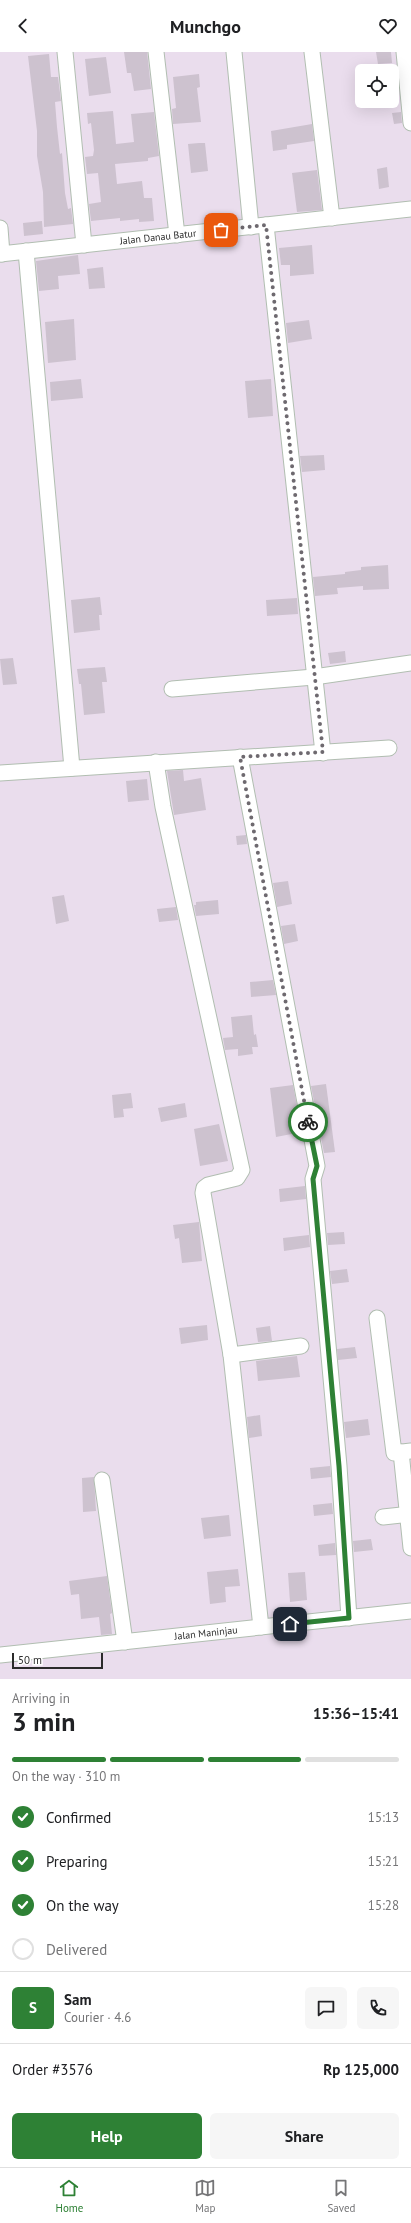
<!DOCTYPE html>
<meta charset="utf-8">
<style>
:root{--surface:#fff;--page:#f6f6f6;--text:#202124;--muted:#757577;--line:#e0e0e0;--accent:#2e8135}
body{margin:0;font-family:"PT Sans",sans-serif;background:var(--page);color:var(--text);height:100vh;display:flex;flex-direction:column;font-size:15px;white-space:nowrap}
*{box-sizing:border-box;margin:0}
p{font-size:13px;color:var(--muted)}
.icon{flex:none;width:22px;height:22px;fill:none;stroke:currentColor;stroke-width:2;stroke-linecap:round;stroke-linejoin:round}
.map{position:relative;height:1627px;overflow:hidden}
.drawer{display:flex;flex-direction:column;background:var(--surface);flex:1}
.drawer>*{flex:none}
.buttons{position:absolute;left:355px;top:12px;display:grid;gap:8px}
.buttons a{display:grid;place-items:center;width:44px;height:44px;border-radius:6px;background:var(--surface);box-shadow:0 4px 16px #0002;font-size:20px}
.scale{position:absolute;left:12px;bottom:10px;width:91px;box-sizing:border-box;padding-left:4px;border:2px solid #2b2b2b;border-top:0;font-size:11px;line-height:14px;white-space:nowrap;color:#2b2b2b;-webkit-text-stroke:3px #fff;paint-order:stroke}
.pin{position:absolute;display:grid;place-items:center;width:34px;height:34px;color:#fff;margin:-17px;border-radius:8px;box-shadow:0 2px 6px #0006}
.courier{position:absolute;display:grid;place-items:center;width:40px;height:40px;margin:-20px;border:3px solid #2e8135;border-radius:50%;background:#fff;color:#222;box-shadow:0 1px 5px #0007}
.summary em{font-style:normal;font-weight:700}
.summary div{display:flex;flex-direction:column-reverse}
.summary{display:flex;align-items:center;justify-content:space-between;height:68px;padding:0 12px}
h1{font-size:26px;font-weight:700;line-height:30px}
.bar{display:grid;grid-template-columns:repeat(4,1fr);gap:6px 4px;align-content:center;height:48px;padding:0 12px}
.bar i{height:5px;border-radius:3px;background:var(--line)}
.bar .current{background:var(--accent)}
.bar p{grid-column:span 4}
.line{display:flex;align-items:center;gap:10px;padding:0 12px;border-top:1px solid var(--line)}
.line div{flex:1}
.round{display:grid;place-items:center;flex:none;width:42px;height:42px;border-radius:6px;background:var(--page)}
ol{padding:0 12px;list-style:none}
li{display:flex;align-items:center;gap:12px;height:44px}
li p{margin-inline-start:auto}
li .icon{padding:4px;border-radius:50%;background:var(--accent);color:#fff;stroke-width:4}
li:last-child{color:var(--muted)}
li i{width:22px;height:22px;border:2px solid var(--line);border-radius:50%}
.primary-button{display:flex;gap:8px;margin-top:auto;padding:8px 12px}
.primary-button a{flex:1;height:46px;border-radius:6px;background:var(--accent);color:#fff;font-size:16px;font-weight:700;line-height:46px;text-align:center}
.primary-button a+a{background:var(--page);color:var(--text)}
header{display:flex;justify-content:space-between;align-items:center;height:52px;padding:0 12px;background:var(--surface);font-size:18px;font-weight:700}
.dock{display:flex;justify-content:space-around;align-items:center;height:56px;border-top:1px solid var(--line);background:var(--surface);font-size:11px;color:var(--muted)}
.dock a{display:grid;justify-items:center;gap:2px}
.dock .current{color:var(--accent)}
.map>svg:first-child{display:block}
</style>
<header><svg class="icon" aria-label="back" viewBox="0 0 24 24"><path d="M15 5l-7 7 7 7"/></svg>Munchgo<svg class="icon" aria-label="heart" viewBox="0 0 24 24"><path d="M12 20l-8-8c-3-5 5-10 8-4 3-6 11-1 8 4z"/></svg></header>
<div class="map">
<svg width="411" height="1627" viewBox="0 0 411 1627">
<rect width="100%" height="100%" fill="#eadded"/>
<g fill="#cdc2cf">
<polygon points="124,0 147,0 151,37 134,39 131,21 127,21"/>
<polygon points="376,0 391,0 392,11 378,12"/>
<polygon points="49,2 51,25 58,25 61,49 55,50 57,75 60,102 62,101 65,141 68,157 71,156 73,172 44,175 43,140 37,104 37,79 28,4"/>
<polygon points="106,5 111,41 89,44 85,7"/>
<polygon points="199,22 200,35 197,36 201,70 173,72 172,57 176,56 173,25"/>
<polygon points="113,59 116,92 134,90 131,62 154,60 159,104 148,106 148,109 115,112 117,132 142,129 144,146 152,146 154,169 139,170 139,167 120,169 120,166 91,169 89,152 101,150 98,121 87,122 85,105 93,104 94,98 91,71 88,72 87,61"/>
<polygon points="401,60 402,71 394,72 392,61"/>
<polygon points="312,72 314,89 287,93 287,97 273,99 271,79"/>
<polygon points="199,91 205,91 208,119 191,121 188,92"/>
<polygon points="387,115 389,135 379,137 377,117"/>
<polygon points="317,118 322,158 297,160 292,121"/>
<polygon points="42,169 43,182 24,184 23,171"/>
<polygon points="312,193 314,222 290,224 290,213 281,213 279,196"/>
<polygon points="78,203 80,222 58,224 59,237 39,239 36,209"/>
<polygon points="103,215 105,236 89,237 87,217"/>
<polygon points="74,267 76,308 48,311 45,270"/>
<polygon points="309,268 312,287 288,291 286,271"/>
<polygon points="81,327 83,346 51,349 50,330"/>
<polygon points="271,327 273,364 248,366 245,329"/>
<polygon points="324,403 325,418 302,420 300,404"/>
<polygon points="388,513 389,537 363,538 363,534 337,536 338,542 315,544 313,525 345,522 345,520 361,518 361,515"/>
<polygon points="100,545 102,563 99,563 100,578 74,581 71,548"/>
<polygon points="297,546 298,562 267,564 266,548"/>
<polygon points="345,599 346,610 330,612 328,601"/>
<polygon points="13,606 17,632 3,633 0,607"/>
<polygon points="105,615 107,630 102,630 105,661 84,663 81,632 79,632 77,617"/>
<polygon points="183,718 184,729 201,726 206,758 174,763 167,719"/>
<polygon points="147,727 149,748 128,750 126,729"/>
<polygon points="246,783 247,792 237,793 236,784"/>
<polygon points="288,829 292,852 277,855 273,831"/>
<polygon points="64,843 69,869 56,872 52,845"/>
<polygon points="218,848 219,862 196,864 194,853 196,853 196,850"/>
<polygon points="176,855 178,868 159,870 157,857"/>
<polygon points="295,872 298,889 284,892 281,874"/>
<polygon points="273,928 276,943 251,945 250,930"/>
<polygon points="252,963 254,983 256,982 258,995 252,995 253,1002 238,1004 238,997 225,998 223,986 233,985 231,965"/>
<polygon points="326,1032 335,1100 324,1101 311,1034"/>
<polygon points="293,1033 302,1080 276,1085 270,1036"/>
<polygon points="131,1041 133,1056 123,1057 124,1065 114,1066 112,1043"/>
<polygon points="185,1051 187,1065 161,1070 158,1056"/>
<polygon points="219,1072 228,1109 200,1114 194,1077"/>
<polygon points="305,1134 306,1147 280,1150 279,1137"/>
<polygon points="199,1170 202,1209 182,1211 179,1186 175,1187 173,1173"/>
<polygon points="344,1180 345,1192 328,1193 327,1181"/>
<polygon points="309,1183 310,1195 284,1199 283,1186"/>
<polygon points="347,1217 349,1230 332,1232 330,1219"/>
<polygon points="207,1273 208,1288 181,1292 179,1276"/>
<polygon points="270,1274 272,1289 258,1290 256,1276"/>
<polygon points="355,1295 357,1306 338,1308 337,1297"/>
<polygon points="297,1304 300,1325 258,1329 256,1309"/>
<polygon points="260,1363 262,1384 249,1386 247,1365"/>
<polygon points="368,1367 370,1383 346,1386 344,1370"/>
<polygon points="330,1414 331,1425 311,1427 310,1416"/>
<polygon points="94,1425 96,1459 83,1460 82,1426"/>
<polygon points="332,1451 333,1462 314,1464 313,1453"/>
<polygon points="229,1463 231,1484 204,1487 201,1466"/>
<polygon points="371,1487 373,1498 354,1500 353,1489"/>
<polygon points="335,1491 336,1503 319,1504 318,1493"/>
<polygon points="238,1517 240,1534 225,1535 226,1550 210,1552 207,1520"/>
<polygon points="305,1520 307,1548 290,1550 288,1521"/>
<polygon points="107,1524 112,1561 110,1562 112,1582 101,1583 99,1565 81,1567 79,1542 71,1543 69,1529"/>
</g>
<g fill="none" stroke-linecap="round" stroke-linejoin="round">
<defs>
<g id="minor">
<polyline points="65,0 84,193"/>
<polyline points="156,0 177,183"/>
<polyline points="234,0 251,175"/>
<polyline points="312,0 332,166"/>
<polyline points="404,0 411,71"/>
<polyline points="266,173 323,701"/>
<polyline points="0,176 2,202"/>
<polyline points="26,199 72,716"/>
<polyline points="0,202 411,157"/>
<polyline points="172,637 314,625 411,611"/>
<polyline points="240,705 317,1114 313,1127 339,1414 349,1566"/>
<polyline points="156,710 163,755 242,1118 237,1126 208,1133 204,1136 203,1141 231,1303 261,1575"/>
<polyline points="0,721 389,696"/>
<polyline points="377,1266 394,1401 411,1399"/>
<polyline points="231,1303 301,1294"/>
<polyline points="401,1400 411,1496"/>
<polyline points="102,1428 125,1590"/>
<polyline points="383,1465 411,1462"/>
<polyline points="0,1603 411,1559"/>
</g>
</defs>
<use href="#minor" stroke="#b1beb1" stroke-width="17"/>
<use href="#minor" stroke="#fff" stroke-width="15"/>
</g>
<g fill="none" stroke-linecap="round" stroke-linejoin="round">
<polyline stroke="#6e696f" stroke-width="4" stroke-dasharray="0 7.2" points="221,178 266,173 323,700 240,705 308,1070"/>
<polyline stroke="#2e8135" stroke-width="5" points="290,1572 349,1566 339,1414 313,1127 317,1114 308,1070"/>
</g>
<g text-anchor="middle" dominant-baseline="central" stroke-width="3.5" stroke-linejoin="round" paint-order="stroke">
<g font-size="10" fill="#2b2b2b" stroke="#fff">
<text transform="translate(158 185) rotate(-6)">Jalan Danau Batur</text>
<text transform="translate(206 1581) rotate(-6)">Jalan Maninjau</text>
</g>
</g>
</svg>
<div class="buttons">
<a><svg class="icon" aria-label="locate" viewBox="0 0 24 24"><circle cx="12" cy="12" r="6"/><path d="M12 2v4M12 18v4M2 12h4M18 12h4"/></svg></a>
</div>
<div class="scale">50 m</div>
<div class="pin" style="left:221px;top:178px;background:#ea580c"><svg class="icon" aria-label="bag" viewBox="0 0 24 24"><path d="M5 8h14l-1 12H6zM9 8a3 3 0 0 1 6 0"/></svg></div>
<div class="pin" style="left:290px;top:1572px;background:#1f2937"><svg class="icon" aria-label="home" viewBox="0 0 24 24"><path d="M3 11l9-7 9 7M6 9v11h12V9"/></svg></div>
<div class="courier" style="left:308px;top:1070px"><svg class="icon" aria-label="bike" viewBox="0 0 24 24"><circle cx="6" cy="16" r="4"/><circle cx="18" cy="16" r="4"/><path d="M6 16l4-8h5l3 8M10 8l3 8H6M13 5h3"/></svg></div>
</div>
<section class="drawer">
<div class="summary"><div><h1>3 min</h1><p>Arriving in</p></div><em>15:36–15:41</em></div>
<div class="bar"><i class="current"></i><i class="current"></i><i class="current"></i><i></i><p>On the way · 310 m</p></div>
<ol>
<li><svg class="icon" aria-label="check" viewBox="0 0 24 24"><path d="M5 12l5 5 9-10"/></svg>Confirmed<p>15:13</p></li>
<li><svg class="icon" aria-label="check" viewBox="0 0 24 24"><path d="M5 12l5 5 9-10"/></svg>Preparing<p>15:21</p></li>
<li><svg class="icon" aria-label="check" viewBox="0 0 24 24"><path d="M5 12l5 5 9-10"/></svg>On the way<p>15:28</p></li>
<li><i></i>Delivered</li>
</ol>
<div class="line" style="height:72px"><b class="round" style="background:var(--accent);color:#fff">S</b><div><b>Sam</b><p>Courier · 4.6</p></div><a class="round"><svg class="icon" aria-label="chat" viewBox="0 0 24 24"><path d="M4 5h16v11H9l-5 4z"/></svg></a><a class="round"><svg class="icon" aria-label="phone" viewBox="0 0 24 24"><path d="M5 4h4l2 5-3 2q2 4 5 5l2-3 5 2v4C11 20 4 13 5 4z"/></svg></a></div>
<div class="line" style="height:52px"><div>Order #3576</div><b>Rp 125,000</b></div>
<div class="primary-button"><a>Help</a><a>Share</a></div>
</section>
<nav class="dock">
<a class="current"><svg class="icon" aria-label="home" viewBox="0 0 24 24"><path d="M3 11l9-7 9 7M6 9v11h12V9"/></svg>Home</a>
<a><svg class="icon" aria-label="map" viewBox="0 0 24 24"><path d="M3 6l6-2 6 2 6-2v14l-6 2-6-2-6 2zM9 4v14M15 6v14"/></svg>Map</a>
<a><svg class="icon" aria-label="saved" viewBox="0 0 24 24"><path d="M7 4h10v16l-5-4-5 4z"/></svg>Saved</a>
</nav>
